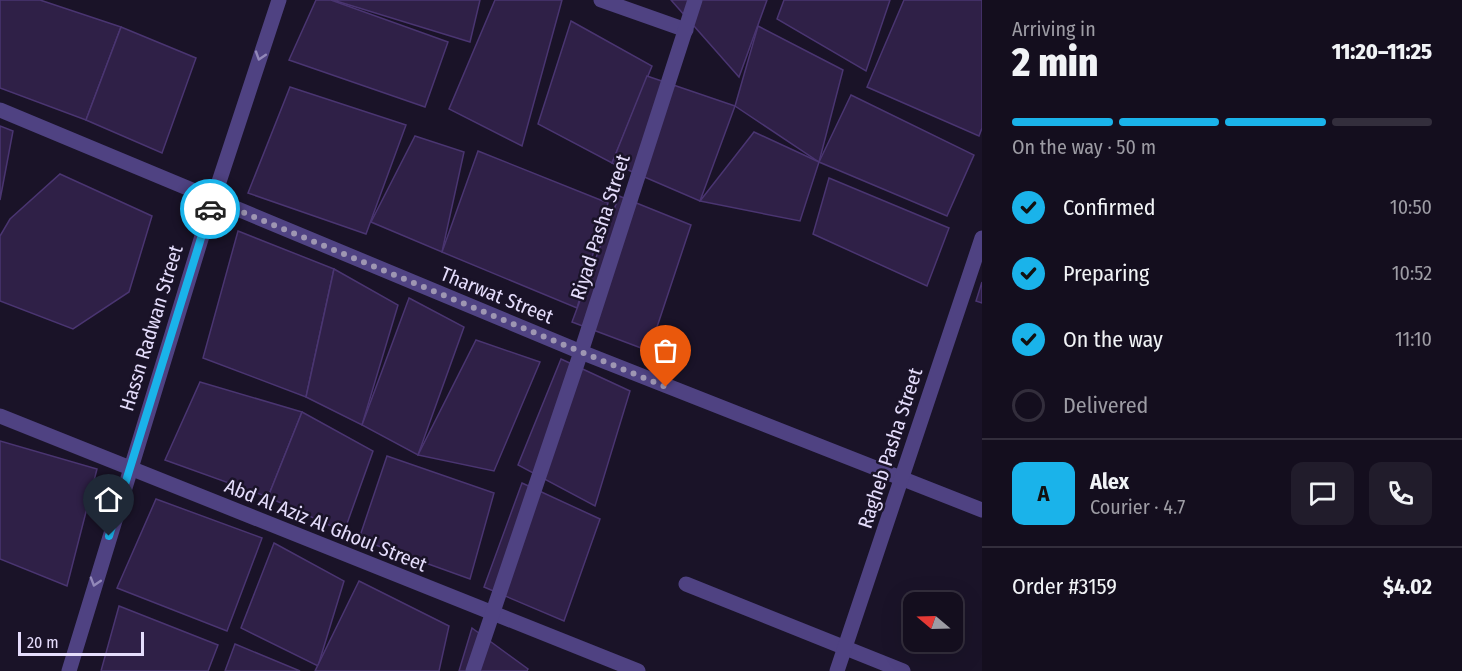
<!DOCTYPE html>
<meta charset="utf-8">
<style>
:root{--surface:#140e1e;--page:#211c2b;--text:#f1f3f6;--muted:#9d9ca4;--line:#332e3c;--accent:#1ab3ea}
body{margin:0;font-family:"Fira Sans Condensed",sans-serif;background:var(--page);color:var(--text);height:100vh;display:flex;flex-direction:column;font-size:22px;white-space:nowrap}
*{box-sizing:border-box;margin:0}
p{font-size:20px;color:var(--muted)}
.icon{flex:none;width:33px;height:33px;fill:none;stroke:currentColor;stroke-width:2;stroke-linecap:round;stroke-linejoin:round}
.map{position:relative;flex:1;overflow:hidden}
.side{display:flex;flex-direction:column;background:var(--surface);width:480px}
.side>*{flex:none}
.needle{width:39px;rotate:289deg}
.tools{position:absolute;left:903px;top:592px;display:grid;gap:12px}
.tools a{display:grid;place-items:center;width:60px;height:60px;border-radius:12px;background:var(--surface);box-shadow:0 6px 24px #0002,0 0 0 2px var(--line);font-size:30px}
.scale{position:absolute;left:18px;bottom:15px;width:126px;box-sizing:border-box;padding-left:6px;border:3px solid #e5ddfc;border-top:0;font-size:16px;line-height:21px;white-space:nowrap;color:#e5ddfc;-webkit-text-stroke:4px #1a1328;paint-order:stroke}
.pin{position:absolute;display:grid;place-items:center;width:51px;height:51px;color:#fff;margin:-62px -26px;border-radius:50% 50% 50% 0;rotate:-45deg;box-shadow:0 0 6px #0007}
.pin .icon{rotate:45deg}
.courier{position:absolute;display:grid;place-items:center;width:60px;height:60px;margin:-30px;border:4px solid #1ab3ea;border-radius:50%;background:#fff;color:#222;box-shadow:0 2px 8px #0007}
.headline em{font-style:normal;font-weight:800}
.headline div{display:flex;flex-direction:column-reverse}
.headline{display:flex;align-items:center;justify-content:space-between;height:102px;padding:0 30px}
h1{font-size:39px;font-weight:800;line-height:45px}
.bar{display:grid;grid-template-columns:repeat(4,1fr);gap:9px 6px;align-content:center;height:72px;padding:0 30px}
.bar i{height:8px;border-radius:4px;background:var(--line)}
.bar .on{background:var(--accent)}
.bar p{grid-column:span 4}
.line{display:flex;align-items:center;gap:15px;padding:0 30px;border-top:2px solid var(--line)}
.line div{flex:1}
.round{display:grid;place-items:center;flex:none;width:63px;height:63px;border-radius:12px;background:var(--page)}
ol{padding:0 30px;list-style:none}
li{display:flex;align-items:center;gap:18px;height:66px}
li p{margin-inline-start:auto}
li .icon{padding:6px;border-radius:50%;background:var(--accent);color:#111;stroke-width:4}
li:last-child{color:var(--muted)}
li i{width:33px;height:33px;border:3px solid var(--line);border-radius:50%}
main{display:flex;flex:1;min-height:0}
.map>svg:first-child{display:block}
</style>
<main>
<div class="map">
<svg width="982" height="671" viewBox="0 0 982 671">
<rect width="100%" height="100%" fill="#1a1328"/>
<g fill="#2f2047" stroke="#4a3571" stroke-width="1.5">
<polygon points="0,0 40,0 121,27 86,120 0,88"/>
<polygon points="316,0 331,0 448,42 425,107 289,60"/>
<polygon points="333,0 480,0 470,42"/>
<polygon points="495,0 562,0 522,146 449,109"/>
<polygon points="671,0 767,0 739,77"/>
<polygon points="784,0 890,0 866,71 777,19"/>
<polygon points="904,0 982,0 982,128 979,136 867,87"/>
<polygon points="571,21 652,66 612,163 538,124"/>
<polygon points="758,26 843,70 819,162 735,106"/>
<polygon points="121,27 196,58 162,153 86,120"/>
<polygon points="647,76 735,106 700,201 612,163"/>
<polygon points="290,87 406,125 366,234 248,193"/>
<polygon points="851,95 974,155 947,216 819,162"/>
<polygon points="0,126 13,131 0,200"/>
<polygon points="754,132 819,162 800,221 700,201"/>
<polygon points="415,136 464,152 442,252 371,222"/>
<polygon points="478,151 608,203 577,308 442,252"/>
<polygon points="60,174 152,216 129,292 73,329 0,301 0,236 10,219"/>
<polygon points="829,178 949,228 927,286 813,234"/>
<polygon points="619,196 691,225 649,351 572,322"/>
<polygon points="238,231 334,269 306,397 203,358"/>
<polygon points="334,269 398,305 362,425 306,397"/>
<polygon points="982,282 982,303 976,301"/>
<polygon points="409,298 464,327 418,455 362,425"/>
<polygon points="476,340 540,362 494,471 418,455"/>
<polygon points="561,359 630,391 595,506 518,465"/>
<polygon points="200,382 302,412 268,497 165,460"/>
<polygon points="302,412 373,451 344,532 268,497"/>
<polygon points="0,441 97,469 67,586 0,559"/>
<polygon points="387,456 494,493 470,579 359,539"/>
<polygon points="522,483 600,519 564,621 484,587"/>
<polygon points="156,499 262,538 227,631 117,588"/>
<polygon points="274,543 344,581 318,666 241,628"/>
<polygon points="359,581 449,626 439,671 315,671"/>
<polygon points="119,606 218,645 208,671 101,671"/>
<polygon points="472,628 528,669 527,671 459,671"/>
<polygon points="235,644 300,671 225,671"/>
</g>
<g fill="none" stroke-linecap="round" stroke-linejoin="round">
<g stroke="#4f4282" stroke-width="15">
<polyline points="601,0 686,30"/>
<polyline points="0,110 581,352 982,510"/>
<polyline points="0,416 638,671"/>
<polyline points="686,584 903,671"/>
<polyline points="69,671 213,200 279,0"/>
<polyline points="473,671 581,352 695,0"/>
<polyline points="837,671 982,238"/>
</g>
</g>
<defs><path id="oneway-chevron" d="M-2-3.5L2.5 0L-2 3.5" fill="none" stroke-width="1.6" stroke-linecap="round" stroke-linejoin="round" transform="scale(1.5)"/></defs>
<g stroke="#9288b9">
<use href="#oneway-chevron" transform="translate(260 56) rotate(108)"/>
<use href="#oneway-chevron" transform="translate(95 582) rotate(107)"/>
</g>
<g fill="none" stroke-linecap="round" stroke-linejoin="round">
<polyline stroke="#9e96b2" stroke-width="6" stroke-dasharray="0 10.8" points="210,209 213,200 666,387"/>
<polyline stroke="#1ab3ea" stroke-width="8" points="109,536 210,209"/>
</g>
<g text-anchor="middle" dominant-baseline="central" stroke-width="5" stroke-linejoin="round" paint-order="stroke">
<g font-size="20" fill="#e5ddfc" stroke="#1a1328">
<text transform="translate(600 227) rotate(-72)">Riyad Pasha Street</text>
<text transform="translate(497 295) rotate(22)">Tharwat Street</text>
<text transform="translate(151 328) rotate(-73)">Hassn Radwan Street</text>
<text transform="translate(890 448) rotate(-72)">Ragheb Pasha Street</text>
<text transform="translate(326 525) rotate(22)">Abd Al Aziz Al Ghoul Street</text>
</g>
</g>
</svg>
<div class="tools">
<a><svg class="needle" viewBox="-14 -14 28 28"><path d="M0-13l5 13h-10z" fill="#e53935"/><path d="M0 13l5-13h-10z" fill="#9d9ca4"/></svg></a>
</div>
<div class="scale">20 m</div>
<div class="pin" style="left:666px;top:387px;background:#ea580c"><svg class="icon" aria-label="bag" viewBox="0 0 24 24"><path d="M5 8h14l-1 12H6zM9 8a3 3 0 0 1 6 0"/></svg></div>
<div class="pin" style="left:109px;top:536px;background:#1f2937"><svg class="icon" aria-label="home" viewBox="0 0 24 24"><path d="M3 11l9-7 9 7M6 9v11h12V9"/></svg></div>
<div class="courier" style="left:210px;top:209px"><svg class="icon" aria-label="car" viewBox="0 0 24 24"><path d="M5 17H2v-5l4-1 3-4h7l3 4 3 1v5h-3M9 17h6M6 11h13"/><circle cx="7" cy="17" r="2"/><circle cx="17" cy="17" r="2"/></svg></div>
</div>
<section class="side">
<div class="headline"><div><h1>2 min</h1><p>Arriving in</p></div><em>11:20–11:25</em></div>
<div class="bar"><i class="on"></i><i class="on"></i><i class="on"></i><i></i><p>On the way · 50 m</p></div>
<ol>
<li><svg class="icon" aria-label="check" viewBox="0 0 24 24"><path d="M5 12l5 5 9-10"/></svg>Confirmed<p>10:50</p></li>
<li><svg class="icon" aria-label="check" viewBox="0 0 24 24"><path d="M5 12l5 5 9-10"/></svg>Preparing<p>10:52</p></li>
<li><svg class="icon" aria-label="check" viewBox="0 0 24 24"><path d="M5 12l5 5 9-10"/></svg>On the way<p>11:10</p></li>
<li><i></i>Delivered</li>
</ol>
<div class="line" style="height:108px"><b class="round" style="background:var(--accent);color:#111">A</b><div><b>Alex</b><p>Courier · 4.7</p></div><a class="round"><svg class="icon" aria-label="chat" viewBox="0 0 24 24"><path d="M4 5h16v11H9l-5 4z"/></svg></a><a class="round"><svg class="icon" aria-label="phone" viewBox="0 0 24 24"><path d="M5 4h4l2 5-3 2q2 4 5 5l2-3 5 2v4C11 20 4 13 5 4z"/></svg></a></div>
<div class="line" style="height:78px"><div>Order #3159</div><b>$4.02</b></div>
</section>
</main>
